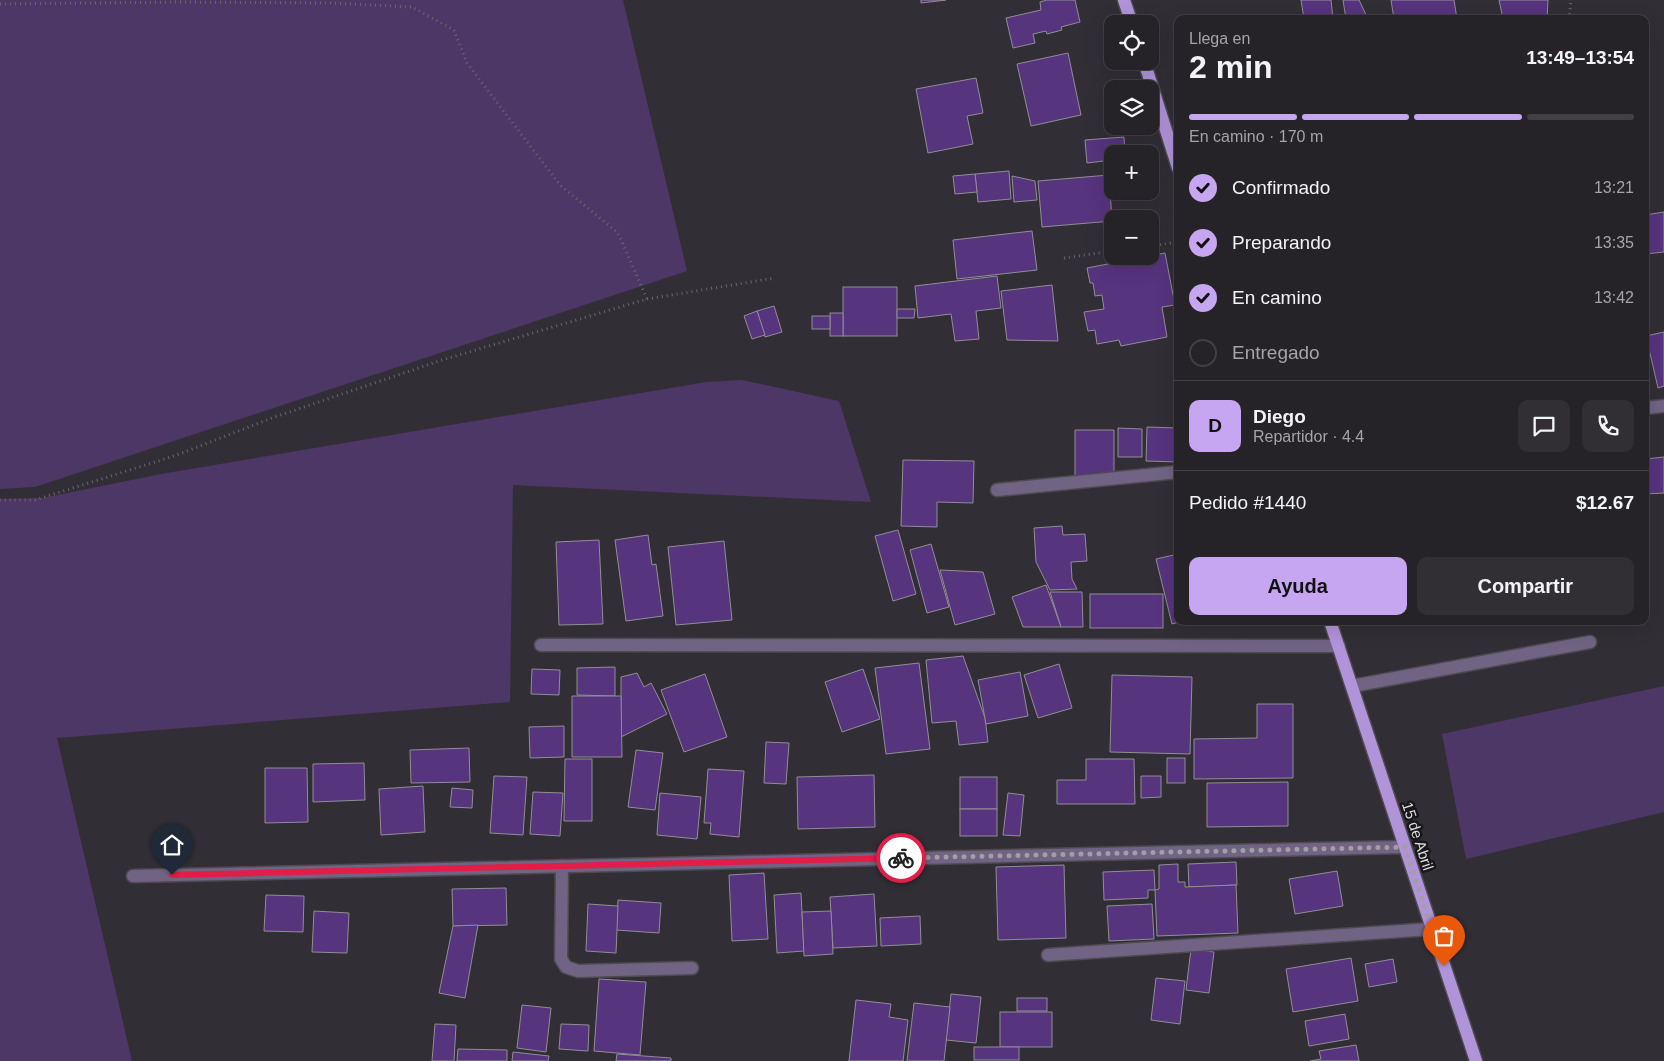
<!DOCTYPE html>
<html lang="es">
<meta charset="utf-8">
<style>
:root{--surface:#252328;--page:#312f34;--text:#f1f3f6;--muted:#a3a4a8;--line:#424045;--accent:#c6a6f0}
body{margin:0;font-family:Helvetica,sans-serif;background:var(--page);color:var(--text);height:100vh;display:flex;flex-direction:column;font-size:19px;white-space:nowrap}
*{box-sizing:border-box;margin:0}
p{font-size:16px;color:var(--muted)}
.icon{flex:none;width:28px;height:28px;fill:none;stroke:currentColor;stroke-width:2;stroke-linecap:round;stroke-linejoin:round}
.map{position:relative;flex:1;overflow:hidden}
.drawer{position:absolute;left:1174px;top:15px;width:475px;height:610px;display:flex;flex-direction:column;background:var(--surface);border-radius:10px;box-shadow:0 5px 20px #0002,0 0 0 1px var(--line)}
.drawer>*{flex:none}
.controls{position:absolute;left:1104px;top:15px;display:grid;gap:10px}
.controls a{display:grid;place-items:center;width:55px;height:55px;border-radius:10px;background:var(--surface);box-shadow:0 5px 20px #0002,0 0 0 1px var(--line);font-size:25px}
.pin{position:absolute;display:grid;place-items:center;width:42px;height:42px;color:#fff;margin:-51px -21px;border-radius:50% 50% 50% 0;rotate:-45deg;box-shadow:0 0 5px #0007}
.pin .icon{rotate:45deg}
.courier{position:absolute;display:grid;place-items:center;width:50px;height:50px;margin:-25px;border:4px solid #e11d48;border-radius:50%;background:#fff;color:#222;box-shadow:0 1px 6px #0007}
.overview em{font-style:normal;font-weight:600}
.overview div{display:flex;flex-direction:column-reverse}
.overview{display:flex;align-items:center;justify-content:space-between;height:85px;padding:0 15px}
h1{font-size:32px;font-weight:600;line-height:38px}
.bar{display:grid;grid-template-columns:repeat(4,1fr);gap:8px 5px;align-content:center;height:60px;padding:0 15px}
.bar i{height:6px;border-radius:4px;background:var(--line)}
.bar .active{background:var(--accent)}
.bar p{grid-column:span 4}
.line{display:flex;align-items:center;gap:12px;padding:0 15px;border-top:1px solid var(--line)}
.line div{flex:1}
.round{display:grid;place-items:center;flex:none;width:52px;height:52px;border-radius:10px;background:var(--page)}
ol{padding:0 15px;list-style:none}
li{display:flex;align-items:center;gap:15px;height:55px}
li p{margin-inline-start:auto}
li .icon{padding:5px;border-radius:50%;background:var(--accent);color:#111;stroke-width:4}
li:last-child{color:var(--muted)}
li i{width:28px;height:28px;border:2px solid var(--line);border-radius:50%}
.action{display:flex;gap:10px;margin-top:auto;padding:10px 15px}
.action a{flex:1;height:58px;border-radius:10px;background:var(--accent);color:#111;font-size:20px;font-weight:600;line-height:58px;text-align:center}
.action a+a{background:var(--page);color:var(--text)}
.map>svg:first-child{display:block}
</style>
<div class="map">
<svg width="1664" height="1061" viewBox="0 0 1664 1061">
<rect width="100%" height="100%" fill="#312f35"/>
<g fill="#4c3766">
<polygon points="0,0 623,0 687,271 35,487 0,489"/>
<polygon points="742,380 839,401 871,502 513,485 510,702 57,738 132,1061 0,1061 0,499 43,498 161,474 706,382"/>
<polygon points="1664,686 1664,812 1466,859 1442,734"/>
</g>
<g fill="#57347e" stroke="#908e95">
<polygon points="921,0 946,0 921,3"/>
<polygon points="1047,0 1075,0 1080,22 1061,27 1062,30 1047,34 1046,31 1033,34 1035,43 1013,48 1006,18 1041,10 1040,2"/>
<polygon points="1301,0 1331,0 1333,19 1304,19"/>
<polygon points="1343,0 1359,0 1368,19 1346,19"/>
<polygon points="1391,0 1454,0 1457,19 1394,19"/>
<polygon points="1499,0 1548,0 1547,19 1503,19"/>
<polygon points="1068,53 1081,115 1031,126 1017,64"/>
<polygon points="976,78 983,113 967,116 973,144 928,153 916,89"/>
<polygon points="1124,137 1125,154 1112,154 1112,160 1087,163 1085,140"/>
<polygon points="1009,171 1011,199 978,202 975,174"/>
<polygon points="975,174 977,192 955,194 953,176"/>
<polygon points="1109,175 1112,221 1042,227 1038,181"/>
<polygon points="1012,176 1035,181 1037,200 1014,202"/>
<polygon points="1664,212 1664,252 1645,254 1645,215"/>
<polygon points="1032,231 1037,270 957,279 953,240"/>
<polygon points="1165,253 1175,305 1162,307 1167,337 1121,346 1119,340 1097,344 1095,330 1088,331 1084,312 1104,309 1102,295 1095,296 1093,283 1090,283 1087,268"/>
<polygon points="997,276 1001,308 976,311 979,339 955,341 951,314 918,318 915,286"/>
<polygon points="1052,285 1058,341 1007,340 1001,291"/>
<rect x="843" y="287" width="54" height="49"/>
<polygon points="774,306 782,332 765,337 757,311"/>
<polygon points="897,309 915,309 914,318 897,318"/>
<polygon points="757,311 765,335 752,339 744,316"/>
<rect x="830" y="313" width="13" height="23"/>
<rect x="812" y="316" width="18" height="13"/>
<polygon points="1664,332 1664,386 1658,388 1646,336"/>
<polygon points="1147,427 1178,428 1178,462 1146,461"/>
<polygon points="1118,428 1142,429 1142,457 1118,457"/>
<polygon points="1075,430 1114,430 1114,475 1075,476"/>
<polygon points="1664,457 1664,493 1645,494 1645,459"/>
<polygon points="903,460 974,461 973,503 937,502 937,527 901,526"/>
<polygon points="1062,526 1063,535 1085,534 1087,561 1071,562 1072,579 1077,589 1050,590 1036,562 1034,528"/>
<polygon points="898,530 916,594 893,601 875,536"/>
<polygon points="648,535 652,565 656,564 663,616 626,621 615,540"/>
<polygon points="599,540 603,624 559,625 556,542"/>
<polygon points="724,541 732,620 676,625 668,547"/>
<polygon points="931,544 949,607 927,613 910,550"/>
<polygon points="1178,554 1178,621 1182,621 1172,624 1156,559"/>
<polygon points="940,570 983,572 995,614 955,625"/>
<polygon points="1046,585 1061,627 1023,627 1012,597"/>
<polygon points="1050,592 1082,592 1083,627 1061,627"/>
<rect x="1090" y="594" width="73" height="34"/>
<polygon points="963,656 985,718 988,742 959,745 956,721 932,723 926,660"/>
<polygon points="919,663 930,749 886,754 875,668"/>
<polygon points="1059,664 1072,708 1038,718 1024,675"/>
<polygon points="615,667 615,696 577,695 577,668"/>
<polygon points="532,669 560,670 559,695 531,694"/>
<polygon points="863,669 880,719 842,732 825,682"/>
<polygon points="1020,672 1028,716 986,724 978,680"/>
<polygon points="637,673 644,687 651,683 667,714 621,737 621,677"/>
<polygon points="705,674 727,737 684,752 661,690"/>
<polygon points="1112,675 1192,677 1190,754 1110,752"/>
<polygon points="572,696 621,696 622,757 572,757"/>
<polygon points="1257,704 1293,704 1293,778 1194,779 1194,739 1257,738"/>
<polygon points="564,726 564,757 530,758 529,727"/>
<polygon points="766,742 789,743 786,784 764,783"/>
<polygon points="469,748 470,782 411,783 410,750"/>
<polygon points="636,750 663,753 655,810 628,807"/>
<rect x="1167" y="758" width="18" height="25"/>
<polygon points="565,759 592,759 592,821 564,821"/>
<polygon points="1086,759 1134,759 1135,804 1057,804 1057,780 1086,780"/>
<polygon points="364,763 365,800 313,802 313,764"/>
<polygon points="265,768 307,768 308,822 265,823"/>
<polygon points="708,769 744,771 739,837 710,834 711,823 704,823"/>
<polygon points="874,775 875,827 798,829 797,777"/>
<polygon points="494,776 527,777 523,835 490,833"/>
<polygon points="1141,776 1161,776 1161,797 1141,798"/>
<rect x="960" y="777" width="37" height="32"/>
<polygon points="1288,782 1288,826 1207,827 1207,783"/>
<polygon points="423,786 425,832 381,835 379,789"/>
<polygon points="452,788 473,790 472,808 450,807"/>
<polygon points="533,792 563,793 560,836 530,834"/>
<polygon points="660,793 701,797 697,839 657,835"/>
<polygon points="1008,793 1024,795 1020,836 1003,835"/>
<rect x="960" y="809" width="37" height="27"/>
<polygon points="1236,862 1237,885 1189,887 1188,864"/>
<polygon points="1178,864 1178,882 1185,882 1185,887 1236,885 1238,933 1157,936 1155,890 1159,889 1159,865"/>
<polygon points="1064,865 1066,938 998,940 996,867"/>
<polygon points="1154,870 1155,890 1148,890 1148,898 1104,900 1103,872"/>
<polygon points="1337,871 1343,906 1295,914 1289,879"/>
<polygon points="764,873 768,939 732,941 729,875"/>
<polygon points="506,888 507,925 453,926 452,889"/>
<polygon points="801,893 804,951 777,953 774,895"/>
<polygon points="874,894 877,946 833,948 830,897"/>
<polygon points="266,895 304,896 303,932 264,931"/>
<polygon points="618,900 661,903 659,933 616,930"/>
<polygon points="588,904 618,906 616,953 586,951"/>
<polygon points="1152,904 1154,939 1109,941 1107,906"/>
<polygon points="314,911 349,913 347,953 312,952"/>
<polygon points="831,911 833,954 804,956 802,912"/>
<polygon points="920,916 921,944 881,946 880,918"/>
<polygon points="478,925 465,998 439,993 453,926"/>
<polygon points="1191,949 1214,952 1209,993 1186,990"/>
<polygon points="1351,958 1358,1001 1293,1012 1286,969"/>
<polygon points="1393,959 1397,982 1369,987 1365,964"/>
<polygon points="1156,978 1185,981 1180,1024 1151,1020"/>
<polygon points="599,979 646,982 640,1055 594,1051"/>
<polygon points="951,994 981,997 976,1043 946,1040"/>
<rect x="1017" y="998" width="30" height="13"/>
<polygon points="856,1000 891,1004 889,1017 908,1020 903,1061 849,1061"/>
<polygon points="914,1003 950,1007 944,1061 907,1061"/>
<polygon points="522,1005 551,1008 546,1052 517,1048"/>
<rect x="1000" y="1012" width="52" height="35"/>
<polygon points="1345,1014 1349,1039 1309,1046 1305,1021"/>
<polygon points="435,1024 456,1025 454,1061 432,1061"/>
<polygon points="561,1024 589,1025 588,1051 559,1049"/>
<polygon points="1356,1045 1359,1061 1310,1061 1321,1059 1319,1051"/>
<rect x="974" y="1047" width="45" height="13"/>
<polygon points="458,1049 507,1050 507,1061 457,1061"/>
<polygon points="513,1052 549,1056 548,1061 512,1061"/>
<polygon points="617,1054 671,1058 671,1061 616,1061"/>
</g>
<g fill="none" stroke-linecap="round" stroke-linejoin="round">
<defs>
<polyline id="service" points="1352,686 1590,642"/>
<g id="minor">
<polyline points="1645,408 1664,406"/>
<polyline points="997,490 1178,472"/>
<polyline points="541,645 1339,646"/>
<polyline points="562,866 561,959 566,967 578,971 692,968"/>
<polyline points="133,876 1405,847"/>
<polyline points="1048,955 1431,929"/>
</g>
<g id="primary">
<polyline points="1124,0 1132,24"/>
<polyline points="1144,61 1178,168"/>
<polyline points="1330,621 1476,1061"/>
</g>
</defs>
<use href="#service" stroke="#4d4b50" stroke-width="15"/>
<use href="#minor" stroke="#4d4b50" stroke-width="15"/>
<use href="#primary" stroke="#4d4b50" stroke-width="15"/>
<g stroke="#69676c" stroke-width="3" stroke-dasharray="1 4" stroke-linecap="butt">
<polyline points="0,4 181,2 328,3 412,7 454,30 467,63 560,185 618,233 647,299 442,360 272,418 174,456 35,500 0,500"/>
<polyline points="1569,19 1571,0"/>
<polyline points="1150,246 1178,242"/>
<polyline points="1064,258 1112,251"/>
<polyline points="647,299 775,278"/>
</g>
<use href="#service" stroke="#716384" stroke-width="12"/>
<use href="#minor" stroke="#716384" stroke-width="12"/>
<use href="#primary" stroke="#b193d9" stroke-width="12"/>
</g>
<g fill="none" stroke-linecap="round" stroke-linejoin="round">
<polyline stroke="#a19fa4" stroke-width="5" stroke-dasharray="0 9" points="901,858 1405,847 1444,966"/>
<polyline stroke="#e11d48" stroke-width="6" points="172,875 901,858"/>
</g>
<g text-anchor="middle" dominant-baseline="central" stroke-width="5" stroke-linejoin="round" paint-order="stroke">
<g font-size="15" fill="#dddce0" stroke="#18171a">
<text transform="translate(1418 836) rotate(72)">15 de Abril</text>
</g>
</g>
</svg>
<div class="controls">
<a><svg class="icon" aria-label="locate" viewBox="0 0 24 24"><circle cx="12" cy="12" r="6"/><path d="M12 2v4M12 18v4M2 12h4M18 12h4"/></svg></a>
<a><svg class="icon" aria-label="layers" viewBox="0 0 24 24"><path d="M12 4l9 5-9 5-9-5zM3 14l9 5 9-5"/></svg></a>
<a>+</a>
<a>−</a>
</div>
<div class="pin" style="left:1444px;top:966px;background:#ea580c"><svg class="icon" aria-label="bag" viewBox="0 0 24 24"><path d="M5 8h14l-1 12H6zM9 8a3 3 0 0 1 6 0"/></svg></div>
<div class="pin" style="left:172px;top:875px;background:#1f2937"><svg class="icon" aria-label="home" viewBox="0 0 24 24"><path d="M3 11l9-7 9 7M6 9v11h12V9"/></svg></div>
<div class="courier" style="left:901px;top:858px"><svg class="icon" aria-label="bike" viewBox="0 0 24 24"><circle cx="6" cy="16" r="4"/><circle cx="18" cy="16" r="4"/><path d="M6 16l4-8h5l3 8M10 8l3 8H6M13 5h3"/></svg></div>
<section class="drawer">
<div class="overview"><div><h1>2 min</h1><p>Llega en</p></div><em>13:49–13:54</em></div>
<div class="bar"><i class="active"></i><i class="active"></i><i class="active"></i><i></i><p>En camino · 170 m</p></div>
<ol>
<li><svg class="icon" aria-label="check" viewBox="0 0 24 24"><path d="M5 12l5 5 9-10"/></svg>Confirmado<p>13:21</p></li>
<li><svg class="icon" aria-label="check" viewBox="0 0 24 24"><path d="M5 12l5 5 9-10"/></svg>Preparando<p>13:35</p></li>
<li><svg class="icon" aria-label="check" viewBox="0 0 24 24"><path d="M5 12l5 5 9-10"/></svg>En camino<p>13:42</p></li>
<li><i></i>Entregado</li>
</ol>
<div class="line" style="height:90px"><b class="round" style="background:var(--accent);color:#111">D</b><div><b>Diego</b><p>Repartidor · 4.4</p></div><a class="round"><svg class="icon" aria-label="chat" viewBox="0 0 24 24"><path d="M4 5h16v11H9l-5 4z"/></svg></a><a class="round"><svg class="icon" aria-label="phone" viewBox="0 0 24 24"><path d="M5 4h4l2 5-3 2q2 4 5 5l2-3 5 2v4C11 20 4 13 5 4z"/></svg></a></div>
<div class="line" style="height:65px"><div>Pedido #1440</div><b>$12.67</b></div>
<div class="action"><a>Ayuda</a><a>Compartir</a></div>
</section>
</div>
